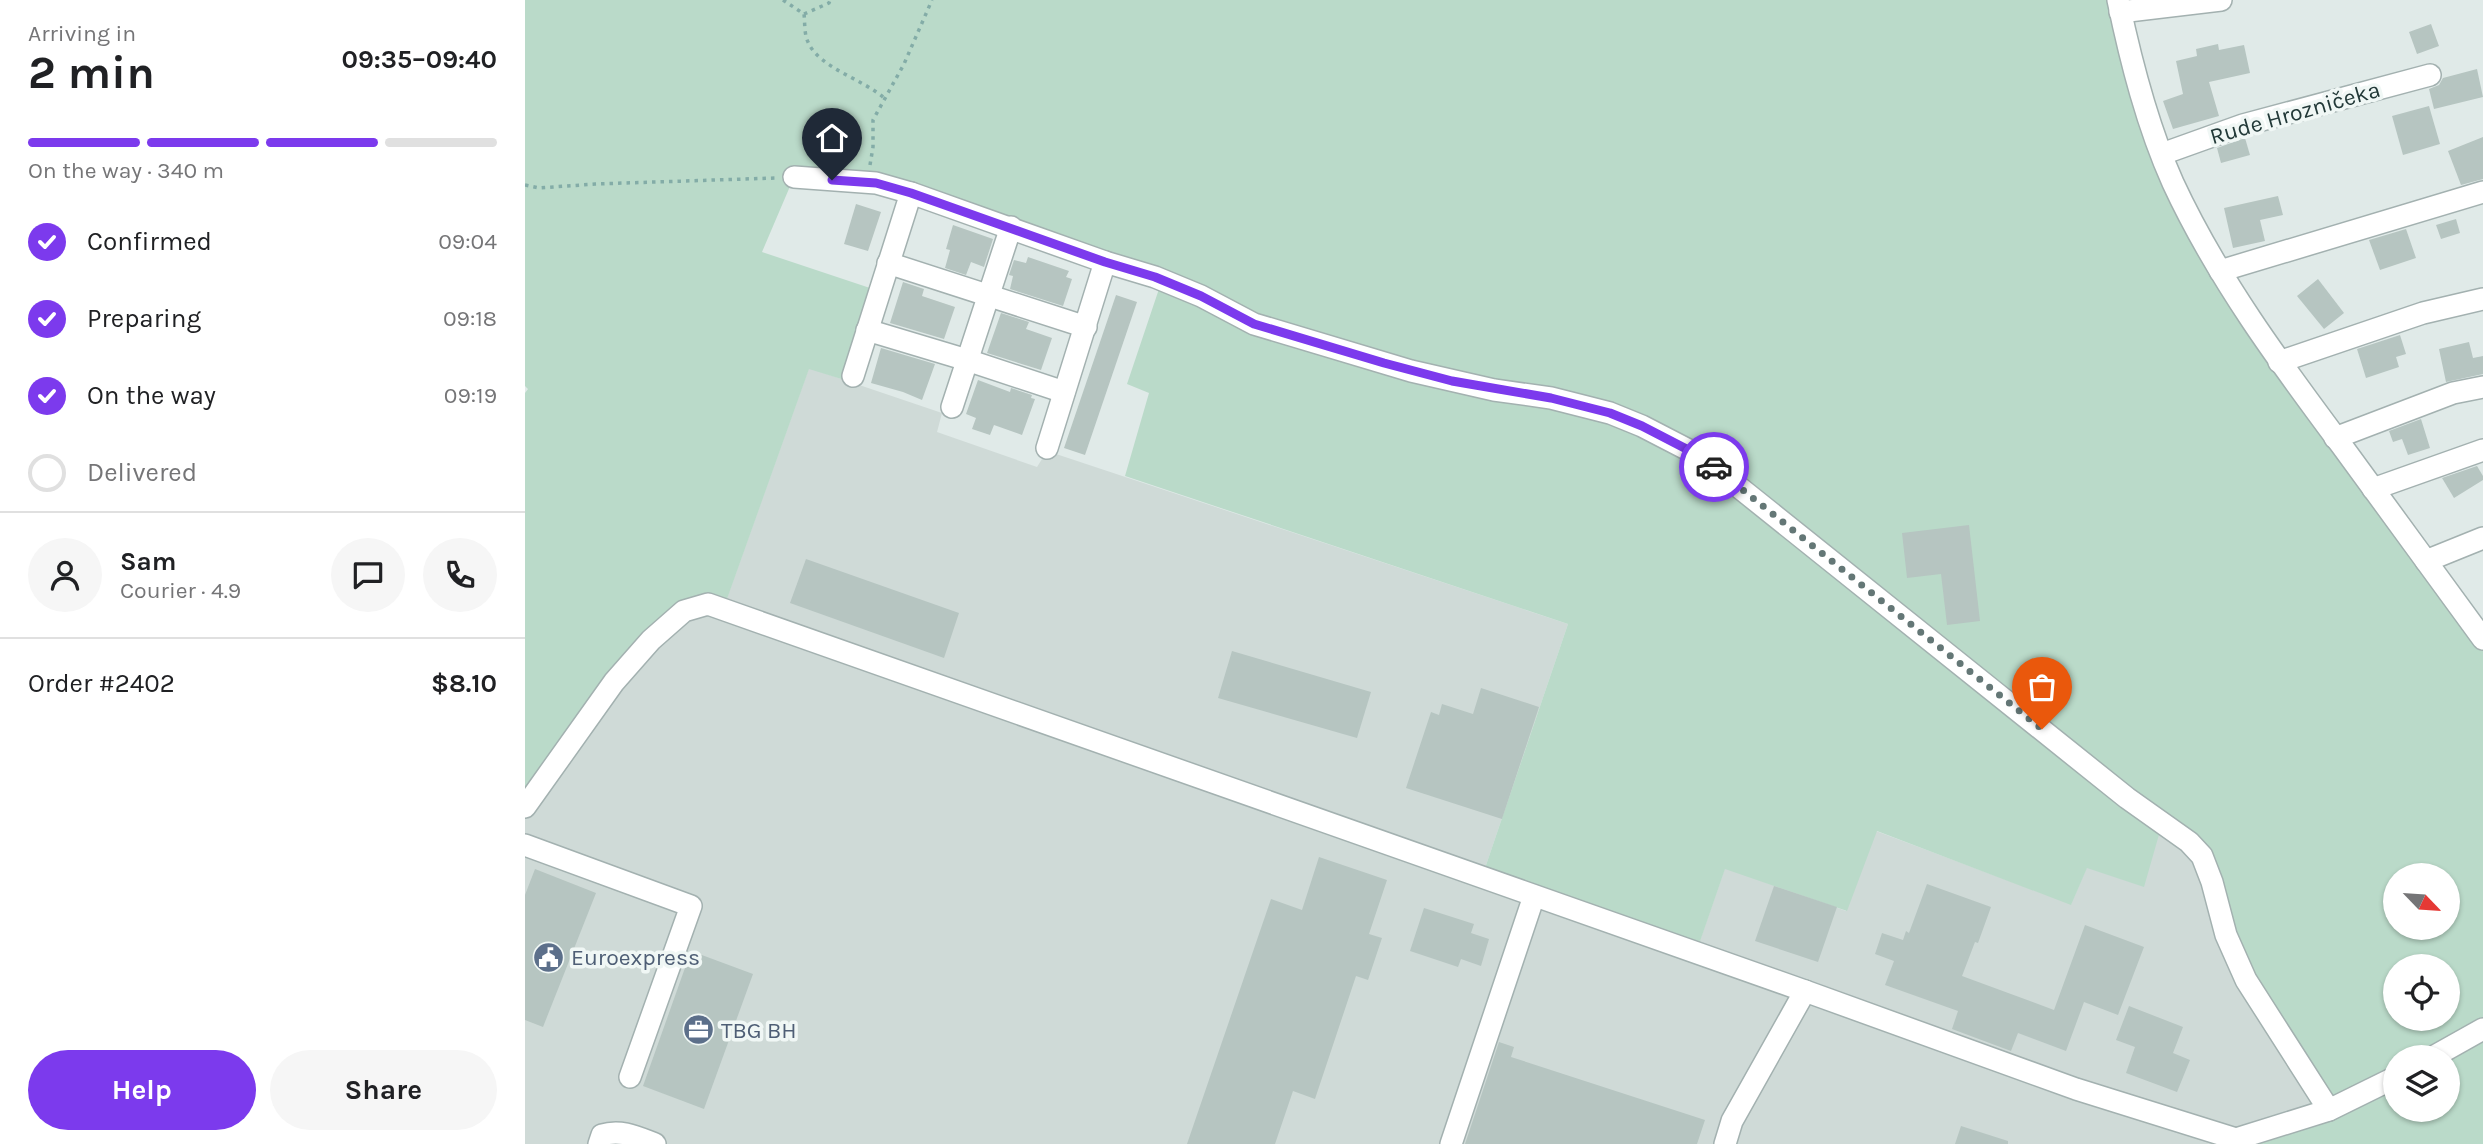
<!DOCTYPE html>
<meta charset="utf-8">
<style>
:root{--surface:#fff;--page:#f6f6f6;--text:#202124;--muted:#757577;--line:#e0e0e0;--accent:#7c3aed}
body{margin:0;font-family:Karla,sans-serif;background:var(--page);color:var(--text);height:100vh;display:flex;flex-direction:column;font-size:26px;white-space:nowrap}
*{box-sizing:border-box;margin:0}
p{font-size:23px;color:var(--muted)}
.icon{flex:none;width:38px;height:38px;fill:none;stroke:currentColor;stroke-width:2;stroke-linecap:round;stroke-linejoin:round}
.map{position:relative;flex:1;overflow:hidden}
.side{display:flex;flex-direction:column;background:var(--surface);width:525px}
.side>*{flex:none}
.needle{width:46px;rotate:115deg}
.buttons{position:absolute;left:1858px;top:863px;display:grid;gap:14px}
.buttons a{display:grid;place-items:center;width:77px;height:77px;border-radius:50%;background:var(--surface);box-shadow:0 2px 5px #0004;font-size:35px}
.pin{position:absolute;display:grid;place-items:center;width:60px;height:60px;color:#fff;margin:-72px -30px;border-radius:50% 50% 50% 0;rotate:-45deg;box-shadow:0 0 7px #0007}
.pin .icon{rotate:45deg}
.courier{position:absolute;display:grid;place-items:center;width:70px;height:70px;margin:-35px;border:5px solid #7c3aed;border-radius:50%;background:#fff;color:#222;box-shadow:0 2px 9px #0007}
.summary em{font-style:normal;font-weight:700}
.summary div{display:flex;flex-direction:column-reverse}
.summary{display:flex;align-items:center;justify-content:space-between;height:119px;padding:0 28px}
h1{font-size:46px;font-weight:700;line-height:52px}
.bar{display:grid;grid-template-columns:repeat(4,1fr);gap:10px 7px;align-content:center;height:84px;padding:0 28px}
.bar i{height:9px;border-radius:5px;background:var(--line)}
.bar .on{background:var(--accent)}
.bar p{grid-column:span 4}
.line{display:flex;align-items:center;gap:18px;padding:0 28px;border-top:2px solid var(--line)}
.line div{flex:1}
.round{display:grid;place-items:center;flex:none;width:74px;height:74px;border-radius:37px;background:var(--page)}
ol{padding:0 28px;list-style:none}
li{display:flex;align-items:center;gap:21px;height:77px}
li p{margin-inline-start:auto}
li .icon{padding:7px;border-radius:50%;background:var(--accent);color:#fff;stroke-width:4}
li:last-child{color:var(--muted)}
li i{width:38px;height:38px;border:4px solid var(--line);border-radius:50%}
.action{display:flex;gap:14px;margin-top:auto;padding:14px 28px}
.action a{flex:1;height:80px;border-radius:42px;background:var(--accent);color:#fff;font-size:28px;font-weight:700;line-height:80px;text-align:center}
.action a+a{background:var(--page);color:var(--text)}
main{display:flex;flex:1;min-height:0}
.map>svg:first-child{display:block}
</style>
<main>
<section class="side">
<div class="summary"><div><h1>2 min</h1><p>Arriving in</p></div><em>09:35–09:40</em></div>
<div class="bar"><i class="on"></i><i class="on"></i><i class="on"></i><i></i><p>On the way · 340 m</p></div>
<ol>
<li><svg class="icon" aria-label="check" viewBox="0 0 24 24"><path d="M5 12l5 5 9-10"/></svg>Confirmed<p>09:04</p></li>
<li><svg class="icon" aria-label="check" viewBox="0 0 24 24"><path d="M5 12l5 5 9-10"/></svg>Preparing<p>09:18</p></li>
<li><svg class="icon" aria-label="check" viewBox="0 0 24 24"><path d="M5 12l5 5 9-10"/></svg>On the way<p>09:19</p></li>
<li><i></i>Delivered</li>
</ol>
<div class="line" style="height:126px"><a class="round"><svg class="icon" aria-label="person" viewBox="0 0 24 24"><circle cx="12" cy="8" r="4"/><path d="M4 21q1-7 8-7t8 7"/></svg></a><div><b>Sam</b><p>Courier · 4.9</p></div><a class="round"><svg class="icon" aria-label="chat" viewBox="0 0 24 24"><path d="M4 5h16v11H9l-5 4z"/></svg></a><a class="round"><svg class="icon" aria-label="phone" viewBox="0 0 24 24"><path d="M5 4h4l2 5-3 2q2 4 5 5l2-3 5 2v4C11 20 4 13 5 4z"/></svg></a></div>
<div class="line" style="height:91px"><div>Order #2402</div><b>$8.10</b></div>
<div class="action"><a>Help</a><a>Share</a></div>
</section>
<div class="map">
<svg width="1958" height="1144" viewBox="0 0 1958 1144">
<rect width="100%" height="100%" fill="#e0eae8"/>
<polygon fill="#cfdad7" points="284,368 417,413 412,432 512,467 522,451 1043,624 957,877 1171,952 1200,868 1321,911 1351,831 1546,904 1562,867 1637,824 1664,842 1804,1110 1705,1144 0,1144 0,807 159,611 202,598"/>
<path fill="#badac9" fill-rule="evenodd" d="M0 0H1593L1645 183 1958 644V1144H1705L1803 1110 1721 980 1687 882 1637 824 1619 887 1562 868 1546 905 1352 831 1322 911 1200 869 1171 953 957 877 1043 624 600 476 624 393 602 384 637 280 386 193 269 177 237 252 354 291 326 382 284 369 202 599 159 611 0 807V393L3 389 0 386ZM1871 875H1923V928H1871ZM1871 966H1923V1018H1871ZM1871 1057H1923V1110H1871Z"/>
<g fill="#b6c5c1">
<polygon points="1906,24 1914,46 1892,54 1884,32"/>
<polygon points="1693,44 1694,50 1719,45 1725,73 1684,82 1694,116 1648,129 1638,101 1658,94 1651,61 1672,56 1671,49"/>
<polygon points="1952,69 1958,97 1909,109 1904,89 1914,85 1918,78"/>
<polygon points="1904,106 1915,144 1878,155 1867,116"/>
<polygon points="1958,137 1958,179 1936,185 1923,151"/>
<polygon points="1720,138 1725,155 1696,163 1692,148"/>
<polygon points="1753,196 1758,215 1735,220 1740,241 1708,248 1699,208"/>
<polygon points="331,204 356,212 343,251 319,244"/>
<polygon points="1931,219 1935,233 1916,239 1911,225"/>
<polygon points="428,225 468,239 459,267 446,262 441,275 420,268 425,250 421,249"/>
<polygon points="1881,229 1891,258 1855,270 1844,240"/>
<polygon points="503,257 544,271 541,277 547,279 538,306 485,289 488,276 484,275 489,260 501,263"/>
<polygon points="1793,279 1819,313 1799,329 1772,296"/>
<polygon points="378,282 399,289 397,296 430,307 419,339 365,323"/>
<polygon points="591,295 612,302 560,455 539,448"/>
<polygon points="476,313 504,322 501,329 527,338 516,370 462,353"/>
<polygon points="1875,335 1881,354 1871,357 1874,367 1841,378 1832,349"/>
<polygon points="1944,342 1948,358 1958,356 1958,374 1921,382 1914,349"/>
<polygon points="356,348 410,364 397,400 378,392 346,383"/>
<polygon points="453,380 485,392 486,388 507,395 506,398 510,399 497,435 469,425 465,435 447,429 451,418 441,414"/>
<polygon points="1896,419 1905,448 1883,455 1877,439 1868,442 1864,431"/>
<polygon points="1952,466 1958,476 1958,480 1929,498 1917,478"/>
<polygon points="1444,525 1455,621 1422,625 1416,574 1382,578 1377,533"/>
<polygon points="281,559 434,613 419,658 265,603"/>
<polygon points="707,651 846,692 832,738 693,698"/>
<polygon points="956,688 1014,707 977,819 881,788 906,712 914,715 917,704 948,714"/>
<polygon points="794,857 862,880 844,934 857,938 843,980 831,976 790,1099 768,1091 750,1144 662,1144 746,899 777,910"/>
<polygon points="10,869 71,893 18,1027 0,1020 0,895"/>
<polygon points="1402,884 1466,907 1453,943 1450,942 1437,976 1529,1010 1560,925 1619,947 1593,1015 1559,1002 1541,1051 1493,1033 1486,1051 1427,1029 1433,1011 1360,985 1369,961 1350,954 1357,933 1378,940 1381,931 1384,933"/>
<polygon points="1249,886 1312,907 1293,962 1230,941"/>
<polygon points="899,908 949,924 946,933 964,939 956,966 936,959 933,967 885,951"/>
<polygon points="166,951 228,974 179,1109 118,1086"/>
<polygon points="1604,1006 1658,1027 1648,1053 1665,1060 1652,1092 1601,1073 1610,1047 1591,1040"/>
<polygon points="974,1042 989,1047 986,1057 1180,1120 1172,1144 940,1144"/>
<polygon points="1436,1126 1483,1141 1483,1144 1430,1144"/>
</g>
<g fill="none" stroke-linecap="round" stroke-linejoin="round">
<defs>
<g id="minor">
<path d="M1593 0C1606 62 1622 125 1648 183 1692 278 1755 363 1817 446 1864 510 1911 575 1958 639"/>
<polyline points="1595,12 1696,0"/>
<polyline points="1637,154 1718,125 1905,75"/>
<polyline points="269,177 351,183 386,193 580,262 630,277 676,296 729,324 886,371 969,390 1026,398 1085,413 1117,426 1175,456 1602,798 1664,842 1677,856 1687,882 1701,935 1721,980 1804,1110"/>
<polyline points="363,263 561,327"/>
<polyline points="1695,271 1958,192"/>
<polyline points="342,330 442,360 539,392"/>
<polyline points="1754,362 1898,313 1958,299"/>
<polyline points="328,376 386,193"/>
<polyline points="427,407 486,227"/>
<polyline points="1810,438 1928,393 1958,387"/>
<polyline points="522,448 580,262"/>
<polyline points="1848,489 1958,450"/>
<polyline points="1901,561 1958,538"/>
<polyline points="0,807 89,682 126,640 159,611 183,604 1280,991 1551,1089 1711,1139"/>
<polyline points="0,845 166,906 105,1077"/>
<polyline points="1908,1057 1958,1029"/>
<path d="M74 1144 77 1135C96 1129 112 1137 130 1144"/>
<polyline points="926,1144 1009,896"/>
<polyline points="1200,1144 1207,1121 1280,991"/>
<polyline points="1705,1144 1711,1139 1804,1110 1871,1077"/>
</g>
</defs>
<use href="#minor" stroke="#a3b1b0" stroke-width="24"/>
<g stroke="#83aca7" stroke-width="3.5" stroke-dasharray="3.5 5" stroke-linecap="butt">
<path d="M258 0 279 14C280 22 279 34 283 42 294 68 338 79 359 98"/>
<polyline points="279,14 304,3 305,0"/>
<polyline points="345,165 348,147 348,120 379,64 407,0"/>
<polyline points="0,185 14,188 70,184 250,178"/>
</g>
<use href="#minor" stroke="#fff" stroke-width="21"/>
</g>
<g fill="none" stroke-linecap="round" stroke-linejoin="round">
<polyline stroke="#647776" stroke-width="7" stroke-dasharray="0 12.6" points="1189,467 1517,729"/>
<polyline stroke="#7c3aed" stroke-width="9" points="307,180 351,183 386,193 580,262 630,277 676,296 729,324 859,363 927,381 1026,398 1085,413 1117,426 1175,456 1189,467"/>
</g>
<defs>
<symbol id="civic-disc" viewBox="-11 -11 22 22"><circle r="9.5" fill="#5c6f8a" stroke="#f0f7f5"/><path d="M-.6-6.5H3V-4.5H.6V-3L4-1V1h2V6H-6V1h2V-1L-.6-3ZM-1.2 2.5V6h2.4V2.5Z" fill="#fff"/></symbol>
<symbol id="office-disc" viewBox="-11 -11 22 22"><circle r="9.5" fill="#5c6f8a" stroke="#f0f7f5"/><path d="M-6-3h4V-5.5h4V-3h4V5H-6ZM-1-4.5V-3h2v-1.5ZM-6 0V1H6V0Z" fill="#fff"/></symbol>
</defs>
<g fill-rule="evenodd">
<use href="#civic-disc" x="6" y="940" width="35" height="35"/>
<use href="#office-disc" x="156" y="1012" width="35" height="35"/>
</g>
<g text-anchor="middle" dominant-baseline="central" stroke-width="7" stroke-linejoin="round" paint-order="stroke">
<g font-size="23" fill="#223938" stroke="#f0f7f5">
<text transform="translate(1770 113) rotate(-16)">Rude Hrozničeka</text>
</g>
<g font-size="23" fill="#4e5e75" stroke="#f0f7f5" text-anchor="start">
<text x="46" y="957">Euroexpress</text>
<text x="196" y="1030">TBG BH</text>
</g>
</g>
</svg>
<div class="buttons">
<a><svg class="needle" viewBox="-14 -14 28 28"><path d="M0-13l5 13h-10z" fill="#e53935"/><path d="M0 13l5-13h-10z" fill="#757577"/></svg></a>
<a><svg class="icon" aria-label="locate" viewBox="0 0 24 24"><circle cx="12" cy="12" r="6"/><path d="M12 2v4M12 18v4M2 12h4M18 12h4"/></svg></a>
<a><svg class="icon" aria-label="layers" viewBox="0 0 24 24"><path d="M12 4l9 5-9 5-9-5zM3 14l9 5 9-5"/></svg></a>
</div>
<div class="pin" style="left:1517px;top:729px;background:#ea580c"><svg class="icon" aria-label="bag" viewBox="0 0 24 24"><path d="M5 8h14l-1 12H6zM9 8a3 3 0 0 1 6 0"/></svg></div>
<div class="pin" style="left:307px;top:180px;background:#1f2937"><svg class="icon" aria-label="home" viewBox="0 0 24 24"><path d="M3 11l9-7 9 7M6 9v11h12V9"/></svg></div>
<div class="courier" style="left:1189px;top:467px"><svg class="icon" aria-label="car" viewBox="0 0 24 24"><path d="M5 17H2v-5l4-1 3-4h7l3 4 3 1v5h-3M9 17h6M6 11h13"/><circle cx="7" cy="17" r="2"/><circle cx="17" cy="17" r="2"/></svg></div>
</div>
</main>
